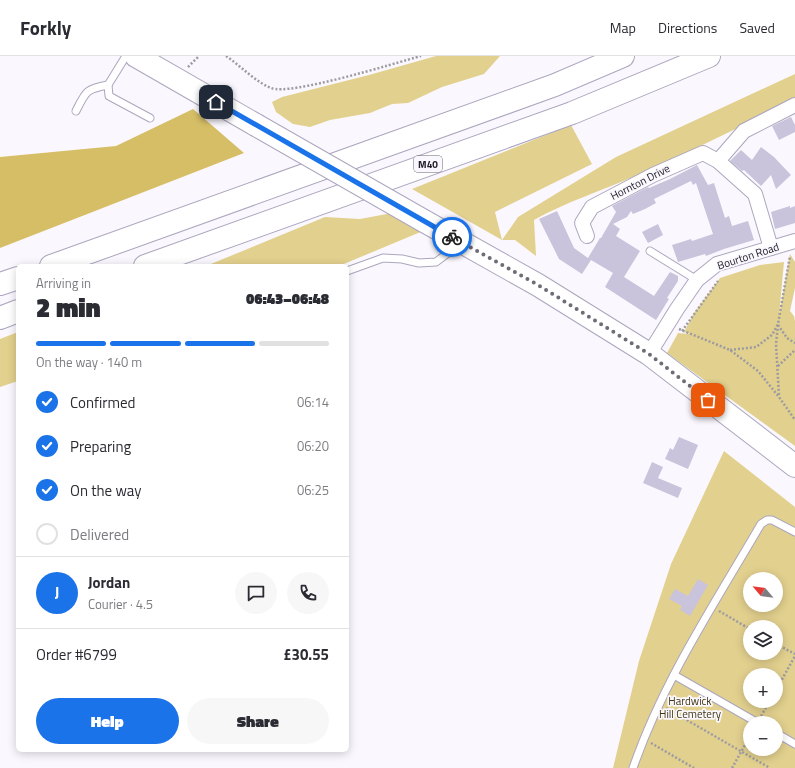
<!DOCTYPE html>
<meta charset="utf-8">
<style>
:root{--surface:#fff;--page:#f7f7f7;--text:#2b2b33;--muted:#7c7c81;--line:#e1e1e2;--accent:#1a73e8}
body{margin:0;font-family:"Titillium Web",sans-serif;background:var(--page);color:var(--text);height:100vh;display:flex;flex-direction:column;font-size:15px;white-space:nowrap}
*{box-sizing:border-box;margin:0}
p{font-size:13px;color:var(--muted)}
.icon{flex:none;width:22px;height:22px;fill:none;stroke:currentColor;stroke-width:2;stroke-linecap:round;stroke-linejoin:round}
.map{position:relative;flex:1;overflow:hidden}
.details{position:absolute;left:16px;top:208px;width:333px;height:488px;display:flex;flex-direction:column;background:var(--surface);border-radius:6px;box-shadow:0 2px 10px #0003}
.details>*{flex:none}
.needle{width:26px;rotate:299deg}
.buttons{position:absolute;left:743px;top:516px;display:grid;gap:8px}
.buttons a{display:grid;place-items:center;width:40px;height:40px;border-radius:50%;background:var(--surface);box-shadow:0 2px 10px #0003;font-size:20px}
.pin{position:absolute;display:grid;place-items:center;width:34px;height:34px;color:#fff;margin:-17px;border-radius:8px;box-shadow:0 2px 6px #0006}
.courier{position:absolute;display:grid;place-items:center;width:40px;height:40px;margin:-20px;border:3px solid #1a73e8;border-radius:50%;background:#fff;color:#222;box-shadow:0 1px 5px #0007}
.overview em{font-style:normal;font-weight:800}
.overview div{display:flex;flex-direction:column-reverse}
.overview{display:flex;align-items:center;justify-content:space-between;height:68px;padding:0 20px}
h1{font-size:26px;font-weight:800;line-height:30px}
.bar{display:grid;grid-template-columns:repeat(4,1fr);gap:6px 4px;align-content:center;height:48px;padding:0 20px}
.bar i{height:5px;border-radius:3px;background:var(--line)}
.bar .selected{background:var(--accent)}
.bar p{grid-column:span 4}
.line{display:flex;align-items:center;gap:10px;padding:0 20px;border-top:1px solid var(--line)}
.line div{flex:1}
.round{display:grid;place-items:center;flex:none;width:42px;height:42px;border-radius:21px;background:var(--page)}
ol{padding:0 20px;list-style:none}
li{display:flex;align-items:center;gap:12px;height:44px}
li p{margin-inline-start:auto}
li .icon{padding:4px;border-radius:50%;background:var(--accent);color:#fff;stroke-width:4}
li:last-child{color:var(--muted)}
li i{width:22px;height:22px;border:2px solid var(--line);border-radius:50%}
.primary-button{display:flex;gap:8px;margin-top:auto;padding:8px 20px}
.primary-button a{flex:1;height:46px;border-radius:24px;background:var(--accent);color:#fff;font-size:16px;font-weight:800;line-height:46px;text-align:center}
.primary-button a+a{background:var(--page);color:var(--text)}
header{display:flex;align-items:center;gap:24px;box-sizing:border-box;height:56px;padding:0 20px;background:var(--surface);border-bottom:1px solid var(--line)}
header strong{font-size:19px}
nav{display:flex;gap:22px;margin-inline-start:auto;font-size:14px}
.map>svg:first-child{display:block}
</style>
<header>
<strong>Forkly</strong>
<nav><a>Map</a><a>Directions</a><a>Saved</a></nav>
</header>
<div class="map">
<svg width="795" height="712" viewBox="0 0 795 712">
<rect width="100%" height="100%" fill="#faf8fe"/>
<g fill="#e2d08e" fill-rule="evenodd">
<polygon points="436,0 500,0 484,18 442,31 408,47 392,48 370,57 330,64 310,71 293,68 276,56 272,46 282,41 369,19"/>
<path d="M795 18V43C742 70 689 96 635 120 601 135 566 146 534 164L536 200 515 184H502L412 133 571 69 592 108 495 156 502 184 518 161 616 101Z"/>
<polygon points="392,157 423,175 339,210 206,210 325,161 360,163"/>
<polygon points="790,198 795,206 795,232 790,255 794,260 795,265 795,390 667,297 678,277 690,278 684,276 694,257 720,222 760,209 784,206 779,260"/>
<polygon points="18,276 18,325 0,331 0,283"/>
<path d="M724 395 795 451V712H613L639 605 671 508ZM750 523H776V549H750ZM750 571H776V597H750ZM750 619H776V645H750ZM750 667H776V693H750Z"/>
</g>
<polygon fill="#d6be66" points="193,53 244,97 0,192 0,101 116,90"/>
<g fill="#c9c3dc">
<polygon points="791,61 795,69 795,76 779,84 772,70"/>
<polygon points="761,91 774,101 791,119 776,133 771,119 761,130 744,114 742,115 730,105 741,94 752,104"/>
<polygon points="697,109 708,129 714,127 725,162 729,160 732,170 748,165 754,184 724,193 706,200 705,198 678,206 672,189 691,183 692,185 713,178 696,127 693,129 691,125 654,143 656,147 645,153 633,158 631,155 627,161 613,168 620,173 616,180 640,195 624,221 654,240 670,216 678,220 678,225 667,242 669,243 656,264 605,231 613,217 591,204 582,218 559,203 539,163 557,155 574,192 588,202 600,182 601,182 616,156 612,150 648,131 649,132 670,123"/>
<polygon points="790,150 790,152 795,150 795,167 775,173 771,156"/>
<polygon points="658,168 663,179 648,187 642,176"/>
<polygon points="679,381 698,389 688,413 665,403 670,392 673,394"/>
<polygon points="652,406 663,411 658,422 682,432 678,442 643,427"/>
<polygon points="698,523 708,529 690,560 680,554 682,550 669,543 675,533 688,540"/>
</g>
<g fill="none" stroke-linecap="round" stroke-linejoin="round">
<defs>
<g id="service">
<polyline points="126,0 108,29 109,40 150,62"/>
<path d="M76 55C86 35 86 33 108 29"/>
<polyline points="650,195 697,224"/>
<polyline points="347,215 383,202 402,203 419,207 436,206 448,197 458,186"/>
<polyline points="674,619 758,667"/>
<polyline points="776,677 795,688"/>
<path d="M633 712C663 625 715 547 761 468L767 464H772L795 476"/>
</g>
<g id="minor">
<polyline points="587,180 582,167 592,151 653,119 703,97 718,105"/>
<polyline points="771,192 755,138 718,105 744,75 795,49"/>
<polyline points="649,298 677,253 697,224 717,208 795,185"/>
</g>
<g id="trunk">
<polyline points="136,0 256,69"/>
<polyline points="424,165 538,229 649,298 795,410"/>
</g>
<g id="motorway">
<polyline points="51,210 555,29 623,0"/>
<polyline points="145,210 572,57 709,0"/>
<polyline points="0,228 18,222"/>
<polyline points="0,262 18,255"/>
</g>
</defs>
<use href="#service" stroke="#aca6be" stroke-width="9"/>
<use href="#minor" stroke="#aca6be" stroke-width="16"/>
<use href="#trunk" stroke="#aca6be" stroke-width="24"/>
<use href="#motorway" stroke="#aca6be" stroke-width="24"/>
<g stroke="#9d9ba2" stroke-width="2.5" stroke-dasharray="2 2" stroke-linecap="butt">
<path d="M226 0C241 10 254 25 271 32 290 40 395 7 421 0"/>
<polyline points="188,11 199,0"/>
<polyline points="778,269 776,288 779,340"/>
<polyline points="778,269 787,282 795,287"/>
<polyline points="679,273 730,294 758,315 779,341 795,364"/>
<polyline points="682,275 718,225"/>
<polyline points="730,294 756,291 772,279 778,268 790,200"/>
<polyline points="778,310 795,294"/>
<polyline points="719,555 750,573"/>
<polyline points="776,588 795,598"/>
<polyline points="776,634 795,600"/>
<polyline points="666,652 770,712"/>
<polyline points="761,660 770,645"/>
<polyline points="651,687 694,712"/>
<polyline points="732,712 750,680"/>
</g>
<use href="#service" stroke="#fff" stroke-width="7"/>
<use href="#minor" stroke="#fff" stroke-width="14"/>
<use href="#trunk" stroke="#fff" stroke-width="22"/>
<use href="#motorway" stroke="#fff" stroke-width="22"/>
<defs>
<polyline id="trunk-bridge" points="256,69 424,165"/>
</defs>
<use href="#trunk-bridge" stroke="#aca6be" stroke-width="24" stroke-linecap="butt"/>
<use href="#trunk-bridge" stroke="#fff" stroke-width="22"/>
</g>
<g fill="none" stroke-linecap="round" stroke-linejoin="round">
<polyline stroke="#6e6c74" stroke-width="4" stroke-dasharray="0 7.2" points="452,181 538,229 649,298 708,344"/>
<polyline stroke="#1a73e8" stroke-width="5" points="216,46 452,181"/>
</g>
<g text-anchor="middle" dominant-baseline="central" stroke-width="3.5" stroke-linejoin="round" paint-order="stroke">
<rect fill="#faf8fe" stroke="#64626a" stroke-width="1" x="414" y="100" width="28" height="16" rx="3"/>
<g font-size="10" font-weight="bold" fill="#23212a">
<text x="428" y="108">M40</text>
</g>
<g font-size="11" fill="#23212a" stroke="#faf8fe">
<text transform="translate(640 126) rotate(-27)">Hornton Drive</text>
<text transform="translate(748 200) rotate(-18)">Bourton Road</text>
</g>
<g font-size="11" fill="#3f350e" stroke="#faf8fe">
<text x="690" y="645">Hardwick<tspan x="690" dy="13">Hill Cemetery</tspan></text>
</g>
</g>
</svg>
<div class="buttons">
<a><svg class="needle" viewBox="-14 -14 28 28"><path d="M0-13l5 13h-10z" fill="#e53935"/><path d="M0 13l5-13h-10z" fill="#7c7c81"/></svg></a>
<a><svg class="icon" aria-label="layers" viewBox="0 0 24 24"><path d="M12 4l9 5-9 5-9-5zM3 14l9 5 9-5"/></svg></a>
<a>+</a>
<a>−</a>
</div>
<div class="pin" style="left:708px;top:344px;background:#ea580c"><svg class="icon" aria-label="bag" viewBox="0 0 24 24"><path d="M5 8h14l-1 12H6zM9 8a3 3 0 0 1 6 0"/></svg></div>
<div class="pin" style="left:216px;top:46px;background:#1f2937"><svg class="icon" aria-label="home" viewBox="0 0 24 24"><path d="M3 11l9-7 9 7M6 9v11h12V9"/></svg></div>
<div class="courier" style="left:452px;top:181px"><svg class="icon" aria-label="bike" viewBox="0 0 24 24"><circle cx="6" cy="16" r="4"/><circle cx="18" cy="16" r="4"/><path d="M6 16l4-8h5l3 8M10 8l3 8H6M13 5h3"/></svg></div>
<section class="details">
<div class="overview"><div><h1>2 min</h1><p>Arriving in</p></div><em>06:43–06:48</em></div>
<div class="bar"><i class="selected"></i><i class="selected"></i><i class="selected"></i><i></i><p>On the way · 140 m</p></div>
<ol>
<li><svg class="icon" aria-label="check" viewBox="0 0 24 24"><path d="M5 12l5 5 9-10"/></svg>Confirmed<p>06:14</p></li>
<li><svg class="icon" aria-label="check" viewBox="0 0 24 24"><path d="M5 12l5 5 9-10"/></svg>Preparing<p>06:20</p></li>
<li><svg class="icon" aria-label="check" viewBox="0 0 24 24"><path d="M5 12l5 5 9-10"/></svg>On the way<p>06:25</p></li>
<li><i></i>Delivered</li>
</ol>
<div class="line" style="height:72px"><b class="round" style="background:var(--accent);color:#fff">J</b><div><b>Jordan</b><p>Courier · 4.5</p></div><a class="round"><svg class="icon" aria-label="chat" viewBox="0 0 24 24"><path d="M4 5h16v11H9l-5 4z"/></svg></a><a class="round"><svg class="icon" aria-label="phone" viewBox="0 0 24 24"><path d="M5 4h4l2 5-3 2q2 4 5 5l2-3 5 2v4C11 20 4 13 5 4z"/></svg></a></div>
<div class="line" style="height:52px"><div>Order #6799</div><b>£30.55</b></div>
<div class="primary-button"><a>Help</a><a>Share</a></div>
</section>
</div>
